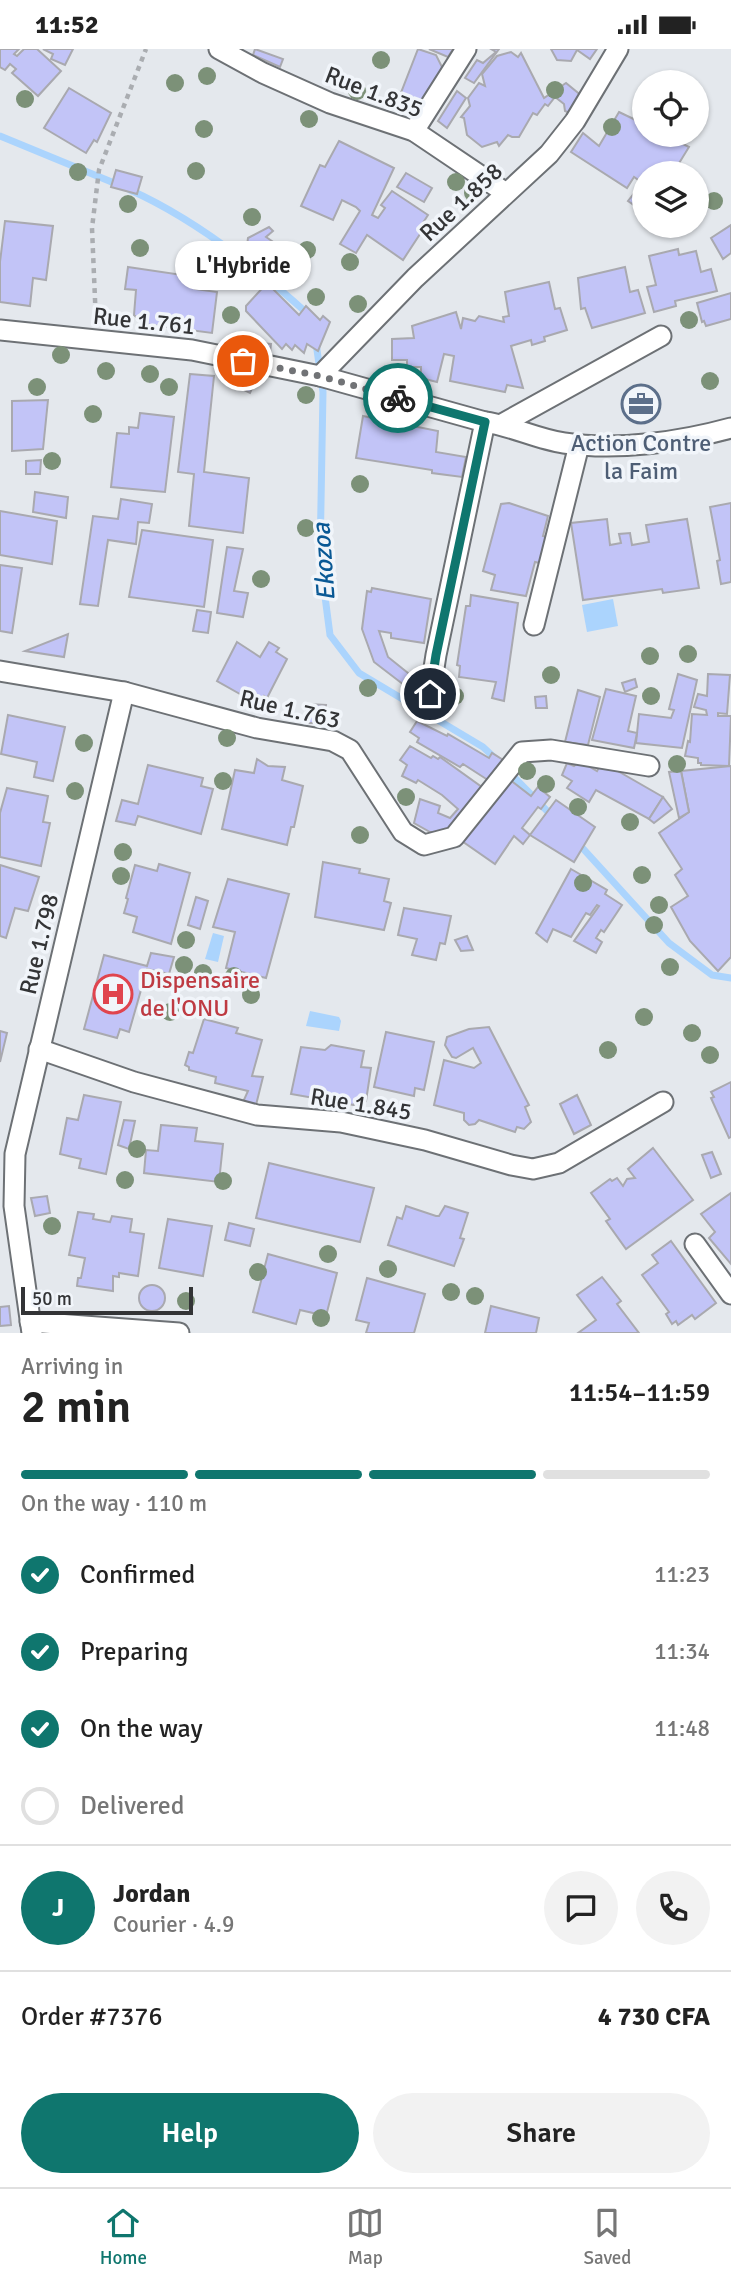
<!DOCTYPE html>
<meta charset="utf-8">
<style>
:root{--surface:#fff;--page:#f2f2f2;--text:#222;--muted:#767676;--line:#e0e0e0;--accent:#0f766e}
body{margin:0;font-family:Signika,sans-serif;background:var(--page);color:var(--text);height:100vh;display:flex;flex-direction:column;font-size:26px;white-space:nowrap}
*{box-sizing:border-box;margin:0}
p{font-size:23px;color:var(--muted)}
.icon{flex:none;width:38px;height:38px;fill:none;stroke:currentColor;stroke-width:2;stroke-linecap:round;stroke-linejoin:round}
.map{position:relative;height:1284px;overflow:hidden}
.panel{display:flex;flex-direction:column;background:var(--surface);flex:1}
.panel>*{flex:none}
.controls{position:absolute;left:632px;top:21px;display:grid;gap:14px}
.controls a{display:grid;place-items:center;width:77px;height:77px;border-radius:50%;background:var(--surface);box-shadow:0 2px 5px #0004;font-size:35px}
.scale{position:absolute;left:21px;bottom:18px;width:172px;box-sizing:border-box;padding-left:7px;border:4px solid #333436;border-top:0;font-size:19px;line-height:24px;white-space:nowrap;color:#333436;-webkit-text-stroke:5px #f1f5fa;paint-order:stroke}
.pin{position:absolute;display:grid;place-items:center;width:60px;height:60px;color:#fff;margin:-30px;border:4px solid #fff;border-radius:50%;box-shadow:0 2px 7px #0007}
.courier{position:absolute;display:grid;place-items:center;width:70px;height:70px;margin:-35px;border:5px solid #0f766e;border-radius:50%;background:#fff;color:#222;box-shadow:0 2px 9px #0007}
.bubble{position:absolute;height:49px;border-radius:24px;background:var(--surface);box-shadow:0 2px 5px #0004;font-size:23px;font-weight:600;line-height:49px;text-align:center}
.overview em{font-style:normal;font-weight:600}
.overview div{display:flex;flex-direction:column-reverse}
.overview{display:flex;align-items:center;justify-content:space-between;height:119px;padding:0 21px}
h1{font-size:46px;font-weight:600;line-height:52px}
.bar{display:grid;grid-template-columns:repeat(4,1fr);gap:10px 7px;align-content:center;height:84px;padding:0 21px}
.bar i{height:9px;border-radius:5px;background:var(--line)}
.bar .active{background:var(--accent)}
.bar p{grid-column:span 4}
.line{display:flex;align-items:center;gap:18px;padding:0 21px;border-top:2px solid var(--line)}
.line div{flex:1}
.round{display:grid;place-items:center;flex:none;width:74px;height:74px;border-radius:37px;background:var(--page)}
ol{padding:0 21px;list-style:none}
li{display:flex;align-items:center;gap:21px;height:77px}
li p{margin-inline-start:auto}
li .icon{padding:7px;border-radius:50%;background:var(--accent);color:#fff;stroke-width:4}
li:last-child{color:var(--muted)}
li i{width:38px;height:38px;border:4px solid var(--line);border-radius:50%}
.primary-button{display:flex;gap:14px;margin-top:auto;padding:14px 21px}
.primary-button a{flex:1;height:80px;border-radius:42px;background:var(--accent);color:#fff;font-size:28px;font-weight:600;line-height:80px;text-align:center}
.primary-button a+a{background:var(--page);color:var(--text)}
.status{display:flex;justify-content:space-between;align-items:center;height:49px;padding:0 35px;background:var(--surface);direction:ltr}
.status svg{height:19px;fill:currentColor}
.tab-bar{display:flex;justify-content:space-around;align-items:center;height:98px;border-top:2px solid var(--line);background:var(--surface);font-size:19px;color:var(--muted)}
.tab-bar a{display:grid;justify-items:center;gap:4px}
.tab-bar .active{color:var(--accent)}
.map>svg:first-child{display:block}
</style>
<div class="status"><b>11:52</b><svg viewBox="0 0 49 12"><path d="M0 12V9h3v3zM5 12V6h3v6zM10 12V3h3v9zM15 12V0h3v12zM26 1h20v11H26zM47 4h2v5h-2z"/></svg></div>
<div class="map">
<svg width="731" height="1284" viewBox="0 0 731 1284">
<rect width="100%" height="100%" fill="#e4e8ed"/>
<g fill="#abd4fd">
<polygon points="613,550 618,577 587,583 582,556"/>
<polygon points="213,884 224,887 218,913 205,910"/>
<polygon points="310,962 339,968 341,972 339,982 306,977"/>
</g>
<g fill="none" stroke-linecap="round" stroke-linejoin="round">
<g stroke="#abd4fd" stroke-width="7">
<polyline points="0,87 119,136"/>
<path d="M130 141C195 170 256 218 309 266"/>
<polyline points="316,294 323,343 320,509 330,586 359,624 483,698 498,712"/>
<polyline points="509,723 552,767"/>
<polyline points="577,793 669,894 712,926 731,929"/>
</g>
</g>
<g fill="#c2c4f7" stroke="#a9a9af" stroke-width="2">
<polygon points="0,0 19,0 14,5 17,7 24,0 37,0 61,22 38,47 12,24 16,20 10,15 5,21 0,18"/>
<polygon points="43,0 73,0 65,16 51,10 53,5"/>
<polygon points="255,0 283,10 280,18 253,6"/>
<polygon points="418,0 436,6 442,18 431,48 419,62 397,54"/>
<polygon points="429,0 453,0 448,8"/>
<polygon points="491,0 499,0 474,34 465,29 477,11 483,14 496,3"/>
<polygon points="551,0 597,0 590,10 577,1 571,12 557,11"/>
<polygon points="511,3 518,8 521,4 544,49 566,34 583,48 570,64 565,62 564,55 555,48 548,57 545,55 537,66 533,64 519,88 512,88 508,86 499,97 497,93 482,98 467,86 464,69 461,68 470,57 468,49 479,34 485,37 482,25 497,7"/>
<polygon points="69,39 111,64 97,93 94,91 86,104 44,79"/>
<polygon points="457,42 466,49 447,79 438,72"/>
<polygon points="619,63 644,75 644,86 665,86 689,98 673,124 644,124 644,135 634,128 627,139 571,103 583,84 599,97"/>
<polygon points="339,92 394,119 372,166 378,169 385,159 381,156 392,142 428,166 419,180 422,182 403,211 367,186 356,204 340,195 360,162 356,158 342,151 333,171 301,157 320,116 325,118"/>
<polygon points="116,121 142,128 137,145 111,138"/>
<polygon points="406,124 432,139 424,153 397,138"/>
<polygon points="635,143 644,149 644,163 628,152"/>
<polygon points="5,172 53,177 46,231 33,229 30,257 0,253 0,213"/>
<polygon points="731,176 731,204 723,210 711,189"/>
<polygon points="269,178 273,182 266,188 285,201 275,219 247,197 248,189"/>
<polygon points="213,200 224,209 214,219 203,209"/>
<polygon points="678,200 679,206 696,202 701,223 711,220 717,242 675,252 676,257 654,263 647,238 656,236 649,207"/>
<polygon points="128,218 196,228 195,240 217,243 212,284 144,275 134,266 136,241 125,240"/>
<polygon points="625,218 630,243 638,241 645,264 592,279 585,259 581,260 578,229"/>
<polygon points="549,233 555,260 560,259 567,281 544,288 545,292 532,296 531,291 511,297 523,339 507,336 505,343 450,332 454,307 444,305 437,333 421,329 421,318 407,318 407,311 392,311 392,290 414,289 412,277 456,263 461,280 463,269 475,272 479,267 504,273 503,268 509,267 505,243"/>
<polygon points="267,234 299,266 306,257 320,271 323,267 330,273 318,302 307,295 304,304 295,296 292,301 286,295 282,300 246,262 246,257"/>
<polygon points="731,244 731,270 706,277 704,272 702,273 697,254"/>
<polygon points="244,288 261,290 260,294 271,295 270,304 243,301"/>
<polygon points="190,325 214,327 204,423 249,429 243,484 189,477 194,425 178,423"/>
<polygon points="242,329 254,335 250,344 238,338"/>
<polygon points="48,351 43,400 12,402 12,352"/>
<polygon points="140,364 174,368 165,443 111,438 117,384 129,385 129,378 138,379"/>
<polygon points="363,367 438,382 436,403 466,408 462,428 432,424 432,421 356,409"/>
<polygon points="41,411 40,425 26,425 26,412"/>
<polygon points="35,443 68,448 66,469 33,463"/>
<polygon points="121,450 152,455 149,474 138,473 136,495 108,491 98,557 80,555 93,467 118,470"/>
<polygon points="509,454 548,467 543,487 547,488 540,514 535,513 526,547 491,541 495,526 483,522 501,455"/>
<polygon points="731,454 731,533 721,535 717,512 720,511 710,458"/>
<polygon points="0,462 57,472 52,515 0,506"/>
<polygon points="607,470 610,496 621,494 619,485 630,484 632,496 649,493 646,476 687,470 699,539 663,544 662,540 583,551 571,474"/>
<polygon points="142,481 213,491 204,558 129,548"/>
<polygon points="227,498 243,500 234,542 248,544 243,568 217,564"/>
<polygon points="0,516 22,519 12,584 0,582"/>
<polygon points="372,539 431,550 424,594 391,589 391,584 379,582 388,608 418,632 421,619 427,619 421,649 374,613 362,580 367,542 371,543"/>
<polygon points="471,546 518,554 504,652 492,649 496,633 459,628 460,617 457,616 466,557 470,557"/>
<polygon points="197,561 211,563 208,584 193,582"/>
<polygon points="68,585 64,608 25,602"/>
<polygon points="237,593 260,608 269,593 279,599 276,603 287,610 267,649 264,647 255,661 244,654 247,649 217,632"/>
<polygon points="678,625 697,631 682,699 636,694 639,665 671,669 674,661 669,660"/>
<polygon points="708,625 730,626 727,665 718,664 718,667 731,667 729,717 701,716 701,714 698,714 698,709 685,707 688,692 690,693 692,665 707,666 706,661 694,658 698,645 707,647"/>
<polygon points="635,630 637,638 625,643 622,634"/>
<polygon points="606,640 636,647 628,682 637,684 634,699 592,691"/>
<polygon points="578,641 600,648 588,696 565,693"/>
<polygon points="546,647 547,659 536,659 535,648"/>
<polygon points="306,655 326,656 324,674 306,674"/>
<polygon points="8,666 65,678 53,732 34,728 37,713 1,705"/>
<polygon points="417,672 447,687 448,685 489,709 492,704 508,714 494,735 463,715 460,718 417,693 419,689 410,683"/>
<polygon points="410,697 431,709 433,707 438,710 440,708 486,741 462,772 440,784 430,783 414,774 420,750 440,757 438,764 450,769 458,760 442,746 418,731 416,734 402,727 407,716 400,711"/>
<polygon points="257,710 268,717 285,718 282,731 303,737 294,778 291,778 287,796 222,780 235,721 254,724"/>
<polygon points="580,712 597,722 602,713 663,748 649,770 596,741 589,753 567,739 572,732 562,726 567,714 574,717"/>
<polygon points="148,716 203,729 201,737 213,740 201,785 138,767 135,776 116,772 122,751 138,755"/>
<polygon points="731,717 731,908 718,922 690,892 671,858 688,847 675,826 682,820 659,784 689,763 681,722"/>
<polygon points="681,722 689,763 679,769 669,723"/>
<polygon points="505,727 531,747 538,738 550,748 541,760 538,758 522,779 530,786 523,795 514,787 495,815 459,790"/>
<polygon points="7,739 48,747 43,773 50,774 41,817 0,808 0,764"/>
<polygon points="663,748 672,760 654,774 649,770"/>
<polygon points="556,751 595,778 574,813 530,786"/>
<polygon points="323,813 360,820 359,824 389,830 384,852 391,854 384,881 315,868"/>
<polygon points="159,815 190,824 171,895 133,883 137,868 124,864 128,850 126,849 135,816 157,822"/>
<polygon points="0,816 39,828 28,862 15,859 6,889 0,887"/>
<polygon points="571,820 607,841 605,845 622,856 604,883 601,881 596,889 602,893 596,904 574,892 599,857 597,856 590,866 586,864 571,888 553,880 547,893 536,884"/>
<polygon points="228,830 289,845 266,929 226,919 235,883 213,878"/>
<polygon points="196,848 208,852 200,880 188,876"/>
<polygon points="404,859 451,867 445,895 440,894 436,911 412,906 417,890 398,886"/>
<polygon points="467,887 473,901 461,902 455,891"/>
<polygon points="151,904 174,908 169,925 147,920 129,983 120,980 117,989 84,980 104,906 147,917"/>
<polygon points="204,970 238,979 236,984 262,991 252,1027 263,1028 256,1056 243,1053 248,1042 215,1034 216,1028 189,1021 189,1018 185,1016 189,1003 193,1004"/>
<polygon points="489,978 529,1056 525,1058 531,1073 524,1080 517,1078 515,1083 479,1071 475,1075 469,1076 464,1071 464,1064 434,1056 444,1011 474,1019 481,1014 473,999 456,1009 452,1008 445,996 447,988 469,980"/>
<polygon points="0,982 7,984 0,1013"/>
<polygon points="386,983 434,993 424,1041 415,1039 414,1047 374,1038"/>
<polygon points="331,996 364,1002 361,1018 371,1019 366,1052 355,1050 354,1056 291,1045 301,998 325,1001"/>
<polygon points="731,1033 731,1088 729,1089 711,1049 714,1048 711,1043"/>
<polygon points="84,1046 121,1053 106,1125 79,1119 81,1110 60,1105 67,1069 78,1071"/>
<polygon points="577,1046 591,1076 574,1085 560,1055"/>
<polygon points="124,1071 135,1072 129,1100 118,1096"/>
<polygon points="161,1076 197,1079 195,1092 223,1095 219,1133 144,1124 146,1101 158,1102"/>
<polygon points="653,1099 693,1151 626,1200 606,1172 610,1170 591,1144 610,1130 612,1132 617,1129 623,1137 627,1130 635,1129 628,1120"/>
<polygon points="712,1103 721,1125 711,1129 702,1106"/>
<polygon points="269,1114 374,1139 360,1193 256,1169"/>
<polygon points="731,1144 731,1215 709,1189 715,1183 701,1165"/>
<polygon points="47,1147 50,1164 35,1167 31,1149"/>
<polygon points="406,1157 436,1167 439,1167 445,1157 468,1164 460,1189 464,1190 454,1217 388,1196 397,1168 402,1170"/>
<polygon points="78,1163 94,1165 93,1170 110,1173 112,1167 132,1170 130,1183 144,1185 138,1227 119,1224 119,1228 113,1227 113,1242 77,1237 78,1229 81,1229 85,1209 69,1206"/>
<polygon points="168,1170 212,1177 203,1227 159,1219"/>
<polygon points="229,1174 254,1180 250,1197 225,1191"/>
<polygon points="671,1192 716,1254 695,1270 692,1266 678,1276 676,1272 672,1275 666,1265 669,1263 642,1226 658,1214 652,1206"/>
<polygon points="268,1205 337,1224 326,1267 300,1261 296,1275 253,1263"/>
<polygon points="602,1228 621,1252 617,1255 639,1284 578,1284 596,1271 577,1246"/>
<polygon points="367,1229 425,1245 414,1284 366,1284 369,1274 356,1271"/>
<circle cx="152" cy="1249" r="13"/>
<polygon points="9,1257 11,1276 0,1277 0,1258"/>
<polygon points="491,1257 539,1269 536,1284 485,1284"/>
</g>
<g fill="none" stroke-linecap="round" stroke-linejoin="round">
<defs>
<g id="minor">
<polyline points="219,0 263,24 330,54 414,82 506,144"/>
<polyline points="414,82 466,0"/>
<path d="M0 281 192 301 320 327 485 373C512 377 537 390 564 394 617 402 680 393 731 379"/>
<polyline points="320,327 415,229 549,105 575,72 618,0"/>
<polyline points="502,375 661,287"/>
<polyline points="534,576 579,396"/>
<polyline points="0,622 124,643 257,679 333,692 350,701 403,783 424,796 454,788 522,703 551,701 649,717"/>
<polyline points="430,645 436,606 485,373"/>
<polyline points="39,1000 134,1033 257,1066 341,1073 425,1091 511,1116 533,1120 559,1114 663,1053"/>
<polyline points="695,1195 731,1245"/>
<polyline points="30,1273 179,1284"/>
<polyline points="32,1284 14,1157 15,1105 124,643"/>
</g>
</defs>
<use href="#minor" stroke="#6d7175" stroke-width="23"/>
<polyline stroke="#aaadb1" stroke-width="4.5" stroke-dasharray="5 5" stroke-linecap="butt" points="96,274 92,179 99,121 146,0"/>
<use href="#minor" stroke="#fff" stroke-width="19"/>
</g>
<g fill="#7c9178">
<circle cx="381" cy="11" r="9"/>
<circle cx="207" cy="27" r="9"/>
<circle cx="175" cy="34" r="9"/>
<circle cx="555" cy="41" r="9"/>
<circle cx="357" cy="42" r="9"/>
<circle cx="25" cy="50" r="9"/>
<circle cx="309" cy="70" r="9"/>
<circle cx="612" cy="78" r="9"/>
<circle cx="204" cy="80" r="9"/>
<circle cx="196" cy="122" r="9"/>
<circle cx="78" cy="123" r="9"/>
<circle cx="456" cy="133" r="9"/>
<circle cx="473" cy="144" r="9"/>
<circle cx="714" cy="152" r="9"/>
<circle cx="128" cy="155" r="9"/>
<circle cx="252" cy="168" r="9"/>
<circle cx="140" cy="199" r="9"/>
<circle cx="307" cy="201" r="9"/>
<circle cx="350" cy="213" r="9"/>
<circle cx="316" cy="248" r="9"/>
<circle cx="358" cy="255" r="9"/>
<circle cx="231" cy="266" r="9"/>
<circle cx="689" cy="271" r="9"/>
<circle cx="61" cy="306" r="9"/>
<circle cx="106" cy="322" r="9"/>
<circle cx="150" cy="325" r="9"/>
<circle cx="710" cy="332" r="9"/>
<circle cx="37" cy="338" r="9"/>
<circle cx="169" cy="338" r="9"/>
<circle cx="306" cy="346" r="9"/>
<circle cx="93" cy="365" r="9"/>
<circle cx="52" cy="412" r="9"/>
<circle cx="360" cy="435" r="9"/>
<circle cx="306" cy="479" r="9"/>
<circle cx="261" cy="530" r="9"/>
<circle cx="688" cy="605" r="9"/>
<circle cx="650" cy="607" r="9"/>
<circle cx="551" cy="626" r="9"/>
<circle cx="368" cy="639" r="9"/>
<circle cx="455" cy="647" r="9"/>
<circle cx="651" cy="647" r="9"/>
<circle cx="227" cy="689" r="9"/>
<circle cx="84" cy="694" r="9"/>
<circle cx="677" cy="715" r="9"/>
<circle cx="527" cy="722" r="9"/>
<circle cx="223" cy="732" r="9"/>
<circle cx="546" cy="735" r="9"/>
<circle cx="75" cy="742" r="9"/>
<circle cx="406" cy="748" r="9"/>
<circle cx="578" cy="758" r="9"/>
<circle cx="630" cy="773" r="9"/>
<circle cx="360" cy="786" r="9"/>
<circle cx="123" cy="803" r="9"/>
<circle cx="642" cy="826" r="9"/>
<circle cx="121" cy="827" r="9"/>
<circle cx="583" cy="834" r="9"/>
<circle cx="659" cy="856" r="9"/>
<circle cx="654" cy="876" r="9"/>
<circle cx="186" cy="891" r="9"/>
<circle cx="184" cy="916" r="9"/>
<circle cx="670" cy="918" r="9"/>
<circle cx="203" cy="924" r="9"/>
<circle cx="234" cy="927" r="9"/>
<circle cx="251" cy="946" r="9"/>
<circle cx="170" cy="963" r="9"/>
<circle cx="644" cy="968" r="9"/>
<circle cx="692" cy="984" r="9"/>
<circle cx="608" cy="1001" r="9"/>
<circle cx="710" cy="1006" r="9"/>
<circle cx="137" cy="1100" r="9"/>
<circle cx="125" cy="1131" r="9"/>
<circle cx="223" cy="1132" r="9"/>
<circle cx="52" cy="1177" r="9"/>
<circle cx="328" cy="1205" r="9"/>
<circle cx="388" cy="1220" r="9"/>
<circle cx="258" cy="1223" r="9"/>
<circle cx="451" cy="1243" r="9"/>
<circle cx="475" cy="1247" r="9"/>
<circle cx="186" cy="1252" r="9"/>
<circle cx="321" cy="1269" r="9"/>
</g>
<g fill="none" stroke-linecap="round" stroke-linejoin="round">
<polyline stroke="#717376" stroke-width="7" stroke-dasharray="0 12.6" points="243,312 320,327 398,349"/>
<polyline stroke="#0f766e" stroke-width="9" points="398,349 485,373 436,606 430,645"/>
</g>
<defs>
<symbol id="office-ring" viewBox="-11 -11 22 22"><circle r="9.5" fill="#f1f5fa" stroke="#5c6f8a" stroke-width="1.5"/><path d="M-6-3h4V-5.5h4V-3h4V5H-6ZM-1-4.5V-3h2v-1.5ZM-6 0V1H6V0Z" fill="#5c6f8a"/></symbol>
<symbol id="hospital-ring" viewBox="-11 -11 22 22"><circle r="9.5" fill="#f1f5fa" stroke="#e0444e" stroke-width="1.5"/><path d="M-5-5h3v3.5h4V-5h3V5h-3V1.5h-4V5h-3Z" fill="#e0444e"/></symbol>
</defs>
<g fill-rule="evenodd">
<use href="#office-ring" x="619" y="333" width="44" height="44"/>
<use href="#hospital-ring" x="91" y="923" width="44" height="44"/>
</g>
<g text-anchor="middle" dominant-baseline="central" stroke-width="7" stroke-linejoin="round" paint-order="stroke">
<g font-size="24" fill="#333436" stroke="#f1f5fa">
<text transform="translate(374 43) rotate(21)">Rue 1.835</text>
<text transform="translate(461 153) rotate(-43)">Rue 1.858</text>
<text transform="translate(144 272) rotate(6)">Rue 1.761</text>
<text transform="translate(290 660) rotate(13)">Rue 1.763</text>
<text transform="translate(39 895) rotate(-77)">Rue 1.798</text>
<text transform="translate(361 1055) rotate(9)">Rue 1.845</text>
</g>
<g font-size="24" fill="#4e5e75" stroke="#f1f5fa">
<text x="641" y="394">Action Contre<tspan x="641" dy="28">la Faim</tspan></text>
</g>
<g font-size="24" fill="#be3a42" stroke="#f1f5fa" text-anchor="start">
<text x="140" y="931">Dispensaire<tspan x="140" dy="28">de l'ONU</tspan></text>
</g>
<g font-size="26" font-style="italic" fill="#0a5995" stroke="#f1f5fa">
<text transform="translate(324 513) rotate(-94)">Ekozoa</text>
</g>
</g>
</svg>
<div class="controls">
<a><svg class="icon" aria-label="locate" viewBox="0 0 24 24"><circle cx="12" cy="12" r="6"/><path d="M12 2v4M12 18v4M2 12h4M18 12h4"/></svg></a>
<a><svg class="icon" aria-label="layers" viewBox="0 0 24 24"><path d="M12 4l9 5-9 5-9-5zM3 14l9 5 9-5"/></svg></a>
</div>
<div class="scale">50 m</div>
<div class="pin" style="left:243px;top:312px;background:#ea580c"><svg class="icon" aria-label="bag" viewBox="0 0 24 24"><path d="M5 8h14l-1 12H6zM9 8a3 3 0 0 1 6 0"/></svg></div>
<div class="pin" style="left:430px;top:645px;background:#1f2937"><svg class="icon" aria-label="home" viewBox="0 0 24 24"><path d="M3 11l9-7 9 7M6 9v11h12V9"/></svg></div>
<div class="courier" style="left:398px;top:349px"><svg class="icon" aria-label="bike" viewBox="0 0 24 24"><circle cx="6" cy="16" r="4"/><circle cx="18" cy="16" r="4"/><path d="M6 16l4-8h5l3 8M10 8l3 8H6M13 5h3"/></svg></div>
<div class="bubble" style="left:175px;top:192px;width:136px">L'Hybride</div>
</div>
<section class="panel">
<div class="overview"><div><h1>2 min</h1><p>Arriving in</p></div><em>11:54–11:59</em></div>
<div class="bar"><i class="active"></i><i class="active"></i><i class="active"></i><i></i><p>On the way · 110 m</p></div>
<ol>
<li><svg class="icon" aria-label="check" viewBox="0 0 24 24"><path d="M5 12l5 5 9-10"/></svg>Confirmed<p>11:23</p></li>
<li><svg class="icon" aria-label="check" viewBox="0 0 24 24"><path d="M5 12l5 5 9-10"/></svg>Preparing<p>11:34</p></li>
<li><svg class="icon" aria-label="check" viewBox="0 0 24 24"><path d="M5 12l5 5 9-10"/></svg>On the way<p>11:48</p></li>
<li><i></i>Delivered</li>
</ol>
<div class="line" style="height:126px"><b class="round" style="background:var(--accent);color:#fff">J</b><div><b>Jordan</b><p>Courier · 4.9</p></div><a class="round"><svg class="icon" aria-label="chat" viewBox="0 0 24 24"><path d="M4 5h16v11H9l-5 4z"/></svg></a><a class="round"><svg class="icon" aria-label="phone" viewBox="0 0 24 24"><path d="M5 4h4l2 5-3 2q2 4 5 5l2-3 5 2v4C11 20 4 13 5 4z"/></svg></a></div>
<div class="line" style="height:91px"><div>Order #7376</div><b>4 730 CFA</b></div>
<div class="primary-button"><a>Help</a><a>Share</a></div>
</section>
<nav class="tab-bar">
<a class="active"><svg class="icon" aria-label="home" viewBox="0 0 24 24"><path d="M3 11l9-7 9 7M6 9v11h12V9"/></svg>Home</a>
<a><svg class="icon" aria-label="map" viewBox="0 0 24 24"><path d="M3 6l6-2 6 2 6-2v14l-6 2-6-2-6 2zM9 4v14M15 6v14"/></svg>Map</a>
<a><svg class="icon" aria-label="saved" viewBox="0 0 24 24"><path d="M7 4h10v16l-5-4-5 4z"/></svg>Saved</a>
</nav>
